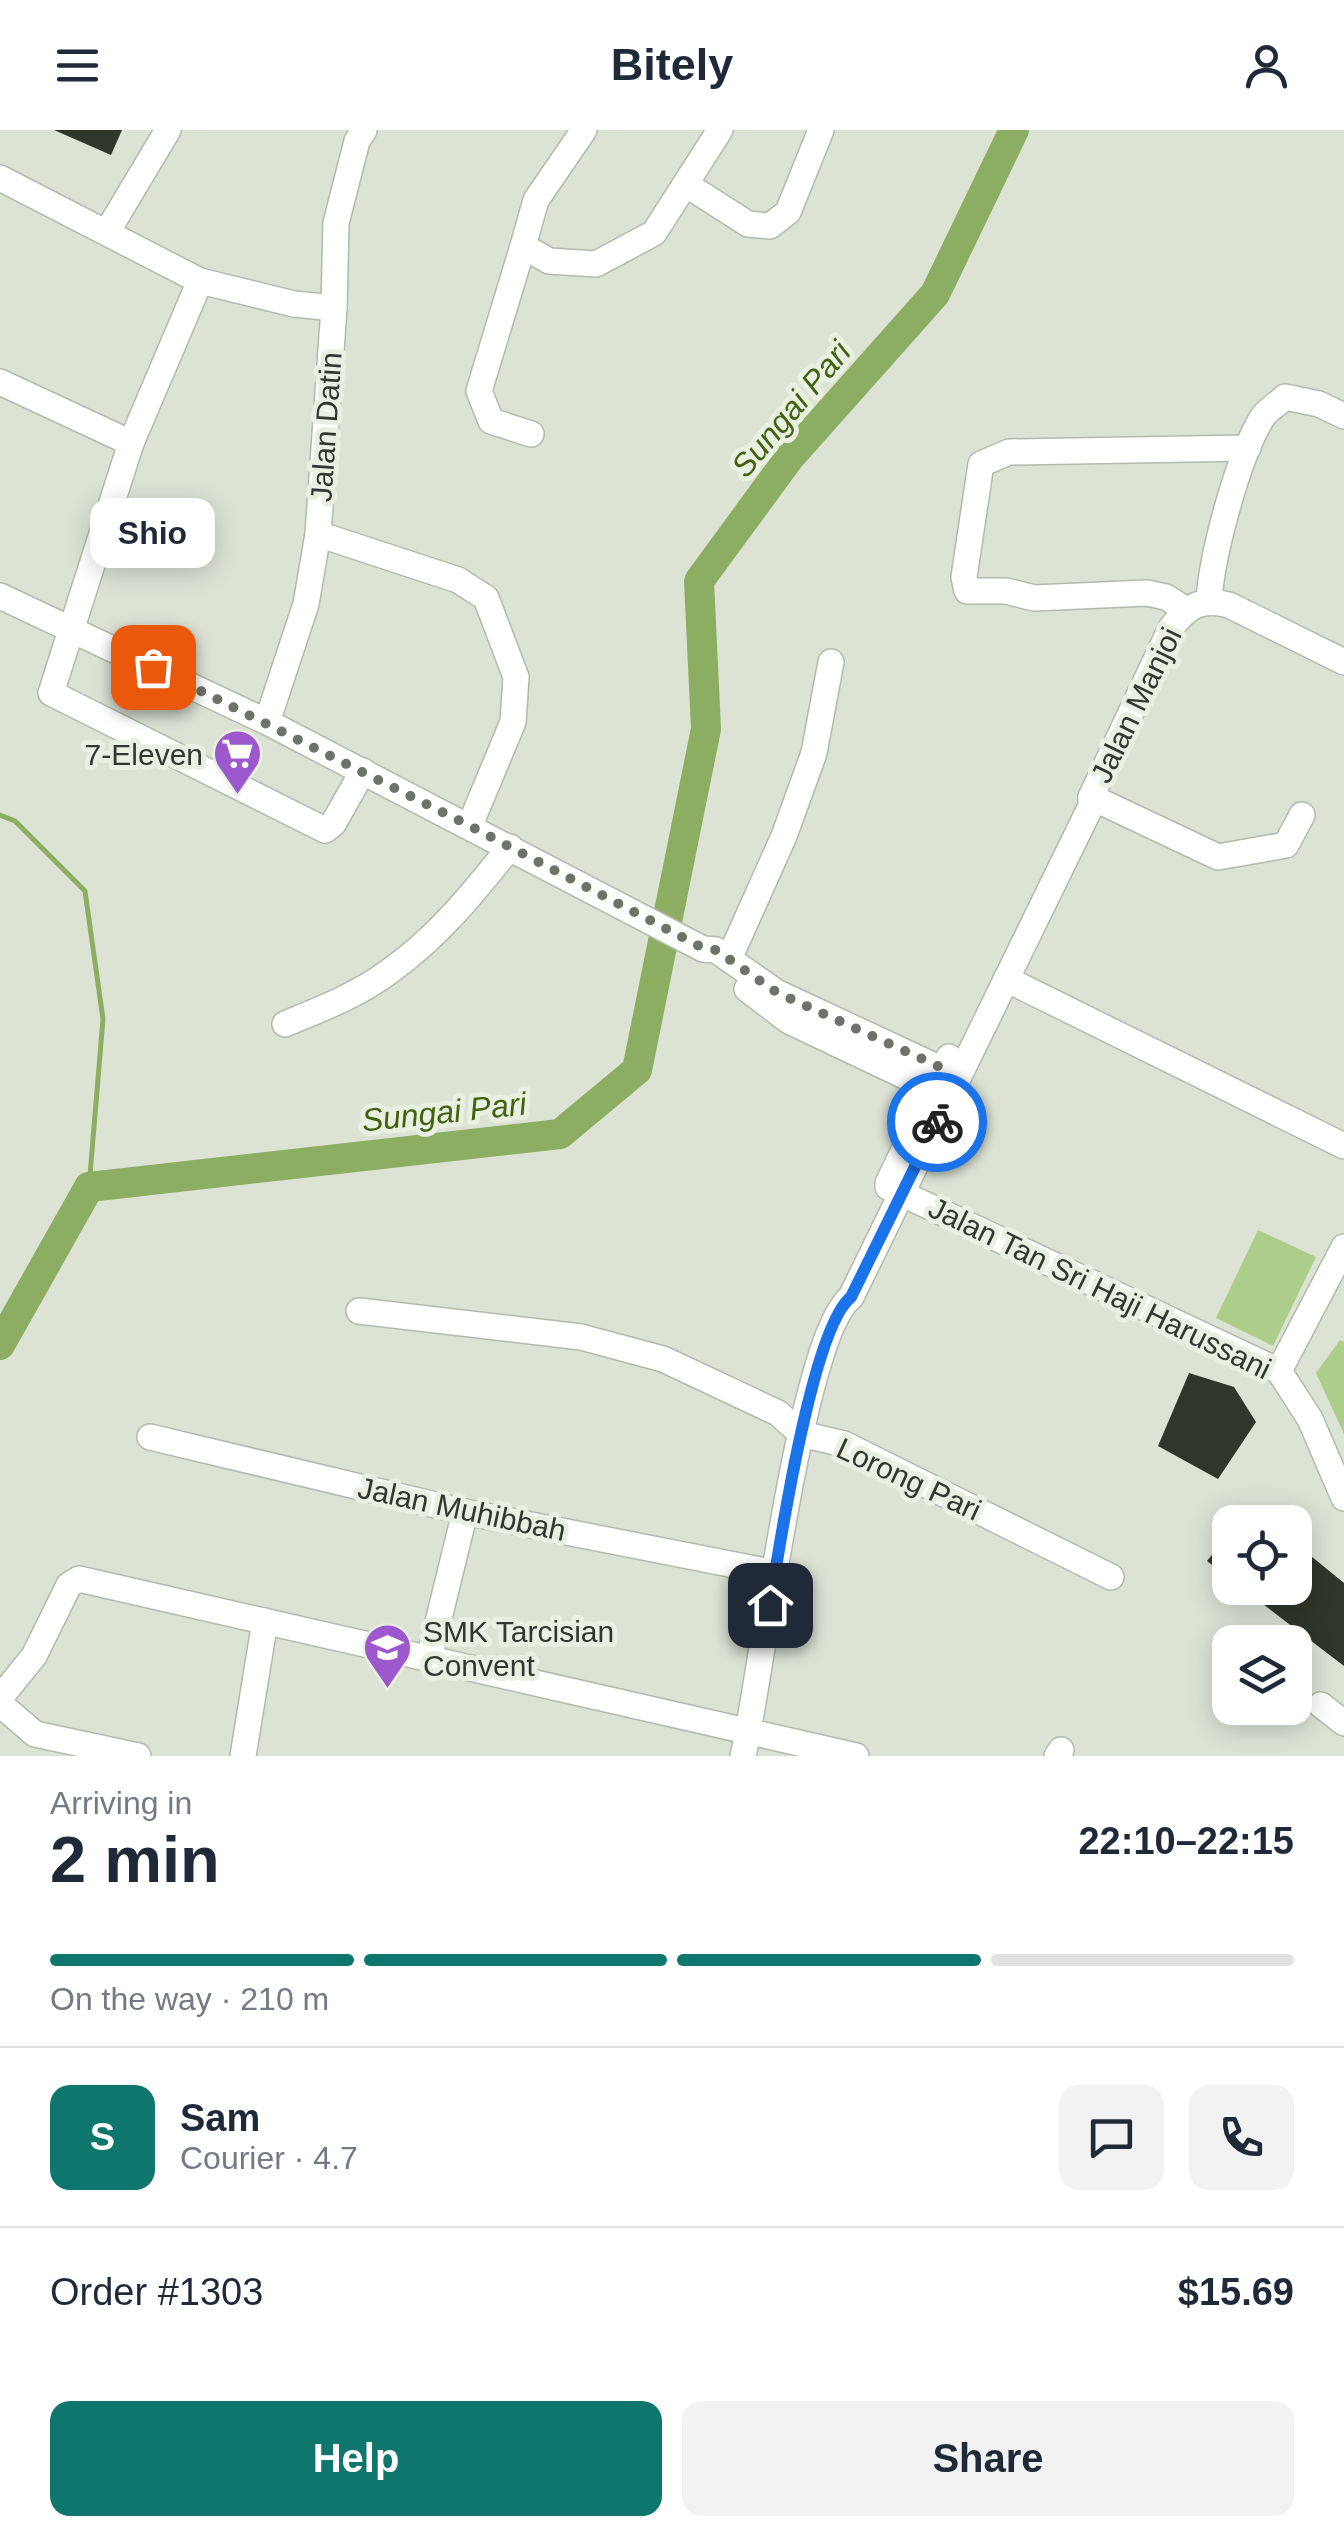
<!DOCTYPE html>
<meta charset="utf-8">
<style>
:root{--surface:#fff;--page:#f2f2f3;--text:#1f2937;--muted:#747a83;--line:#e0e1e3;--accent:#0f766e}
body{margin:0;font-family:Helvetica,sans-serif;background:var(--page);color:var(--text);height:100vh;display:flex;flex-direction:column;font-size:38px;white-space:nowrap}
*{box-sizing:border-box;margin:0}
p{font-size:32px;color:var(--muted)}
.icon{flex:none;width:55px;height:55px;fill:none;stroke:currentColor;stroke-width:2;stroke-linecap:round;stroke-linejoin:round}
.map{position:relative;height:1626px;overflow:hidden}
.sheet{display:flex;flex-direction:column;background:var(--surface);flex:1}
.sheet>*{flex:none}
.buttons{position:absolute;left:1212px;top:1375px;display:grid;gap:20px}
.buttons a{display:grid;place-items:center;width:100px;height:100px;border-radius:20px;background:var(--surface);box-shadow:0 5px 25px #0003;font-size:50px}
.pin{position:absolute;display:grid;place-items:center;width:85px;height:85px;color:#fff;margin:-42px;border-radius:20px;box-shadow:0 5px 15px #0006}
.courier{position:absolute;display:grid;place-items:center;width:100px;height:100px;margin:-50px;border:8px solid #1a73e8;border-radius:50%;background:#fff;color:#222;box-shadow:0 2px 12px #0007}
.bubble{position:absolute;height:70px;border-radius:20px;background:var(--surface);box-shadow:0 5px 25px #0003;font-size:32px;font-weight:800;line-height:70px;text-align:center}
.overview em{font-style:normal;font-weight:800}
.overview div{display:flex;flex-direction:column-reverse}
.overview{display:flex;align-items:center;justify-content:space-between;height:170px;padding:0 50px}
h1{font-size:65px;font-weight:800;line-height:75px}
.bar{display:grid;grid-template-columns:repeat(4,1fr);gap:15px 10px;align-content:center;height:120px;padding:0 50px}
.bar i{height:12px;border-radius:8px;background:var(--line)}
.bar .active{background:var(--accent)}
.bar p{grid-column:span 4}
.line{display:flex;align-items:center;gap:25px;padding:0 50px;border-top:2px solid var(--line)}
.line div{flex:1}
.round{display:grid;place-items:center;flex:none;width:105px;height:105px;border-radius:20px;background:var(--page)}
.button{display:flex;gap:20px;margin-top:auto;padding:20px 50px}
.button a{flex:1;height:115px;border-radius:20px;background:var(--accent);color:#fff;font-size:40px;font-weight:800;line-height:115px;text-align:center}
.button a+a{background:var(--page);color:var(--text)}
header{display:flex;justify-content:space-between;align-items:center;height:130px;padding:0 50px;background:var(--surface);font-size:45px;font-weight:800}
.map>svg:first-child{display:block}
</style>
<header><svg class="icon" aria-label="menu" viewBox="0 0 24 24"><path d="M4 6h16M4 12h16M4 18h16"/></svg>Bitely<svg class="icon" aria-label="person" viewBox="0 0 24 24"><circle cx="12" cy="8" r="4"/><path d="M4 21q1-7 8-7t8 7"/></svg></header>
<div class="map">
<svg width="1344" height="1626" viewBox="0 0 1344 1626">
<rect width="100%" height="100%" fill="#dce3d5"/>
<g fill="#adcd8a">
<polygon points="1258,1100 1316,1127 1273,1216 1216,1188"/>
<polygon points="1340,1210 1344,1212 1344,1304 1316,1243"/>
</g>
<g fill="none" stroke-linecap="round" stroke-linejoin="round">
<polyline stroke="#8bae62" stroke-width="5" points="0,685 15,691 85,761 103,889 89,1057"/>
<polyline stroke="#8bae62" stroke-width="30" points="0,1215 89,1057 560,1004 637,940 706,599 699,451 790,327 935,164 1014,0"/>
</g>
<g fill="#31362b">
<polygon points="54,0 122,0 111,25"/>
<polygon points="1189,1243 1234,1257 1256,1292 1218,1349 1158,1316"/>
<polygon points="1230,1403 1230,1449 1207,1431"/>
<polygon points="1295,1413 1344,1453 1344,1536 1242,1458 1295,1458"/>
</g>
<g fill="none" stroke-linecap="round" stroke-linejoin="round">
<defs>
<g id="minor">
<polyline points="584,0 536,70 523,116 549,131 596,134 654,103 720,0"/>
<polyline points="0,48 200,151 294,174 334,178"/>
<polyline points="687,55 748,94 770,96 788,82 821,0"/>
<polyline points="107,102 168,0"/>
<polyline points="523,116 479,261 491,291 531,304"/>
<polyline points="200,151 131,313 51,563 325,700 333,694 363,641"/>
<polyline points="0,252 131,313"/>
<polyline points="318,404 458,450 486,468 516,547 513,592 470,695"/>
<polyline points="0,466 267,592 703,819 716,820 776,862 941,939 954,957"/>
<path d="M1209 470C1212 424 1238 327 1262 288 1267 280 1278 274 1285 267L1319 274 1344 286"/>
<polyline points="1185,479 1166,467 1147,463 1034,468 1006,461 967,461 964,447 981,334 1009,322 1248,318"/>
<polyline points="267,592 306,474 318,404 334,178 336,93 357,11 364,0"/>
<polyline points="1091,667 1218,727 1286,715 1302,685"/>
<polyline points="729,829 784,706 814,623 831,532"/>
<polyline points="1006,849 1344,1016"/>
<polyline points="747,859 789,891 932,959 946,957"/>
<path d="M285 894C321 879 358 865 390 841 438 807 474 762 510 717"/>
<polyline points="888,1053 949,927"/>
<polyline points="888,1057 1279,1241 1310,1289 1344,1368"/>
<polyline points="359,1181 581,1207 663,1229 778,1283 801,1304 844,1314 1111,1447"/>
<polyline points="1279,1241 1344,1117"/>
<polyline points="150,1307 465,1382 775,1443"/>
<polyline points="429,1529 465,1382"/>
<polyline points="0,1568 34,1526 69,1455 79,1449 856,1626"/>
<polyline points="0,1574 35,1604 138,1626"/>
<polyline points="1321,1575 1344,1593"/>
<polyline points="243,1626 265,1491"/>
<path d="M743 1626C762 1545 800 1208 851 1167L1091 676V667L1171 498C1188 475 1202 468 1229 475L1344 532"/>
<polyline points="1057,1626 1061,1620"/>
</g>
</defs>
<use href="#minor" stroke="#b3baac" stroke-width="28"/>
<use href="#minor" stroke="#fff" stroke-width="25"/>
</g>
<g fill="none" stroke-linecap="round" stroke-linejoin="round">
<polyline stroke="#6e736a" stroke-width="10" stroke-dasharray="0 18" points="153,537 470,696 703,818 716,820 776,862 942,938 954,956 937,992"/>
<path stroke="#1a73e8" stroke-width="12" d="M770 1475C779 1418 812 1198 851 1167L937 992"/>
</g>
<defs>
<symbol id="supermarket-pin" viewBox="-11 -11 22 30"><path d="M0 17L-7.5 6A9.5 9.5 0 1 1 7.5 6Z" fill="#9d58cd" stroke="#e9f0e2"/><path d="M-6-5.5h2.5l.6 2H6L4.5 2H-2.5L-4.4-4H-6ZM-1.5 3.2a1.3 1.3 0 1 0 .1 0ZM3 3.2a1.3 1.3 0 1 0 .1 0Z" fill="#fff"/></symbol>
<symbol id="school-pin" viewBox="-11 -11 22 30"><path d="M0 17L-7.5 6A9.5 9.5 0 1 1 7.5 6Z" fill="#9d58cd" stroke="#e9f0e2"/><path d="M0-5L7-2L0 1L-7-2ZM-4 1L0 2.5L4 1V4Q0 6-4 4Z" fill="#fff"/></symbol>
</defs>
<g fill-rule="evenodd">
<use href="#supermarket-pin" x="210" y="596" width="55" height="75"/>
<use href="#school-pin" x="360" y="1490" width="55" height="75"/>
</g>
<g text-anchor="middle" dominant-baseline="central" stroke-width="10" stroke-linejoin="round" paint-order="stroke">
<g font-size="30" fill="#333631" stroke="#e9f0e2">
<text transform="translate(326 297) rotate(-86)">Jalan Datin</text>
<text transform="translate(1136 575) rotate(-64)">Jalan Manjoi</text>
<text transform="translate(1100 1158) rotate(26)">Jalan Tan Sri Haji Harussani</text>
<text transform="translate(909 1349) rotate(25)">Lorong Pari</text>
<text transform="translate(462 1379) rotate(12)">Jalan Muhibbah</text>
</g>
<g font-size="30" fill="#333631" stroke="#e9f0e2" text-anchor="end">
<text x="203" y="624">7-Eleven</text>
<text x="423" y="1501" text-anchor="start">SMK Tarcisian<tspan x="423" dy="34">Convent</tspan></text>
</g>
<g font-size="32" font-style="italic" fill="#436210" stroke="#e9f0e2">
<text transform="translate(791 279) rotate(-50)">Sungai Pari</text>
<text transform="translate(444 982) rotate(-6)">Sungai Pari</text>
</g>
</g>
</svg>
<div class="buttons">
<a><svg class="icon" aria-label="locate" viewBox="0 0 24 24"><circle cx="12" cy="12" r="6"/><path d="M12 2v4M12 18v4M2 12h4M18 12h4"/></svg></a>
<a><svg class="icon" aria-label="layers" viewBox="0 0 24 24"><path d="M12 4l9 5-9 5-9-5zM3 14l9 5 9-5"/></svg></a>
</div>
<div class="pin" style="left:153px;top:537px;background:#ea580c"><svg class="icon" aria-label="bag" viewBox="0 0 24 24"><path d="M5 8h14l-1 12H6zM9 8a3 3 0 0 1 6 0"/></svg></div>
<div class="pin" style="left:770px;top:1475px;background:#1f2937"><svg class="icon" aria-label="home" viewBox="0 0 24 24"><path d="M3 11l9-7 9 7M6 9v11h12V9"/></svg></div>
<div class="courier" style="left:937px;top:992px"><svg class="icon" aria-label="bike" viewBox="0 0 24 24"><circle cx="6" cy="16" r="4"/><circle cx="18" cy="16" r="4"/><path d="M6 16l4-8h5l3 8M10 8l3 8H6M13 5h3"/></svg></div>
<div class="bubble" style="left:90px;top:368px;width:125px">Shio</div>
</div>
<section class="sheet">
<div class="overview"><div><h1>2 min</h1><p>Arriving in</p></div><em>22:10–22:15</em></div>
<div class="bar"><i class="active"></i><i class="active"></i><i class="active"></i><i></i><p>On the way · 210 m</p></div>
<div class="line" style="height:180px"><b class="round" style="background:var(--accent);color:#fff">S</b><div><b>Sam</b><p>Courier · 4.7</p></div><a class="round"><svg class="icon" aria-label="chat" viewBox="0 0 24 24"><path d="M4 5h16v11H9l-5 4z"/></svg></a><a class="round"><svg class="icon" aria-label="phone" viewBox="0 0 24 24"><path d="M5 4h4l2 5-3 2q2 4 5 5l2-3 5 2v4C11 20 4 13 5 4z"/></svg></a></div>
<div class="line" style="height:130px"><div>Order #1303</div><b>$15.69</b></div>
<div class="button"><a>Help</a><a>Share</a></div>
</section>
